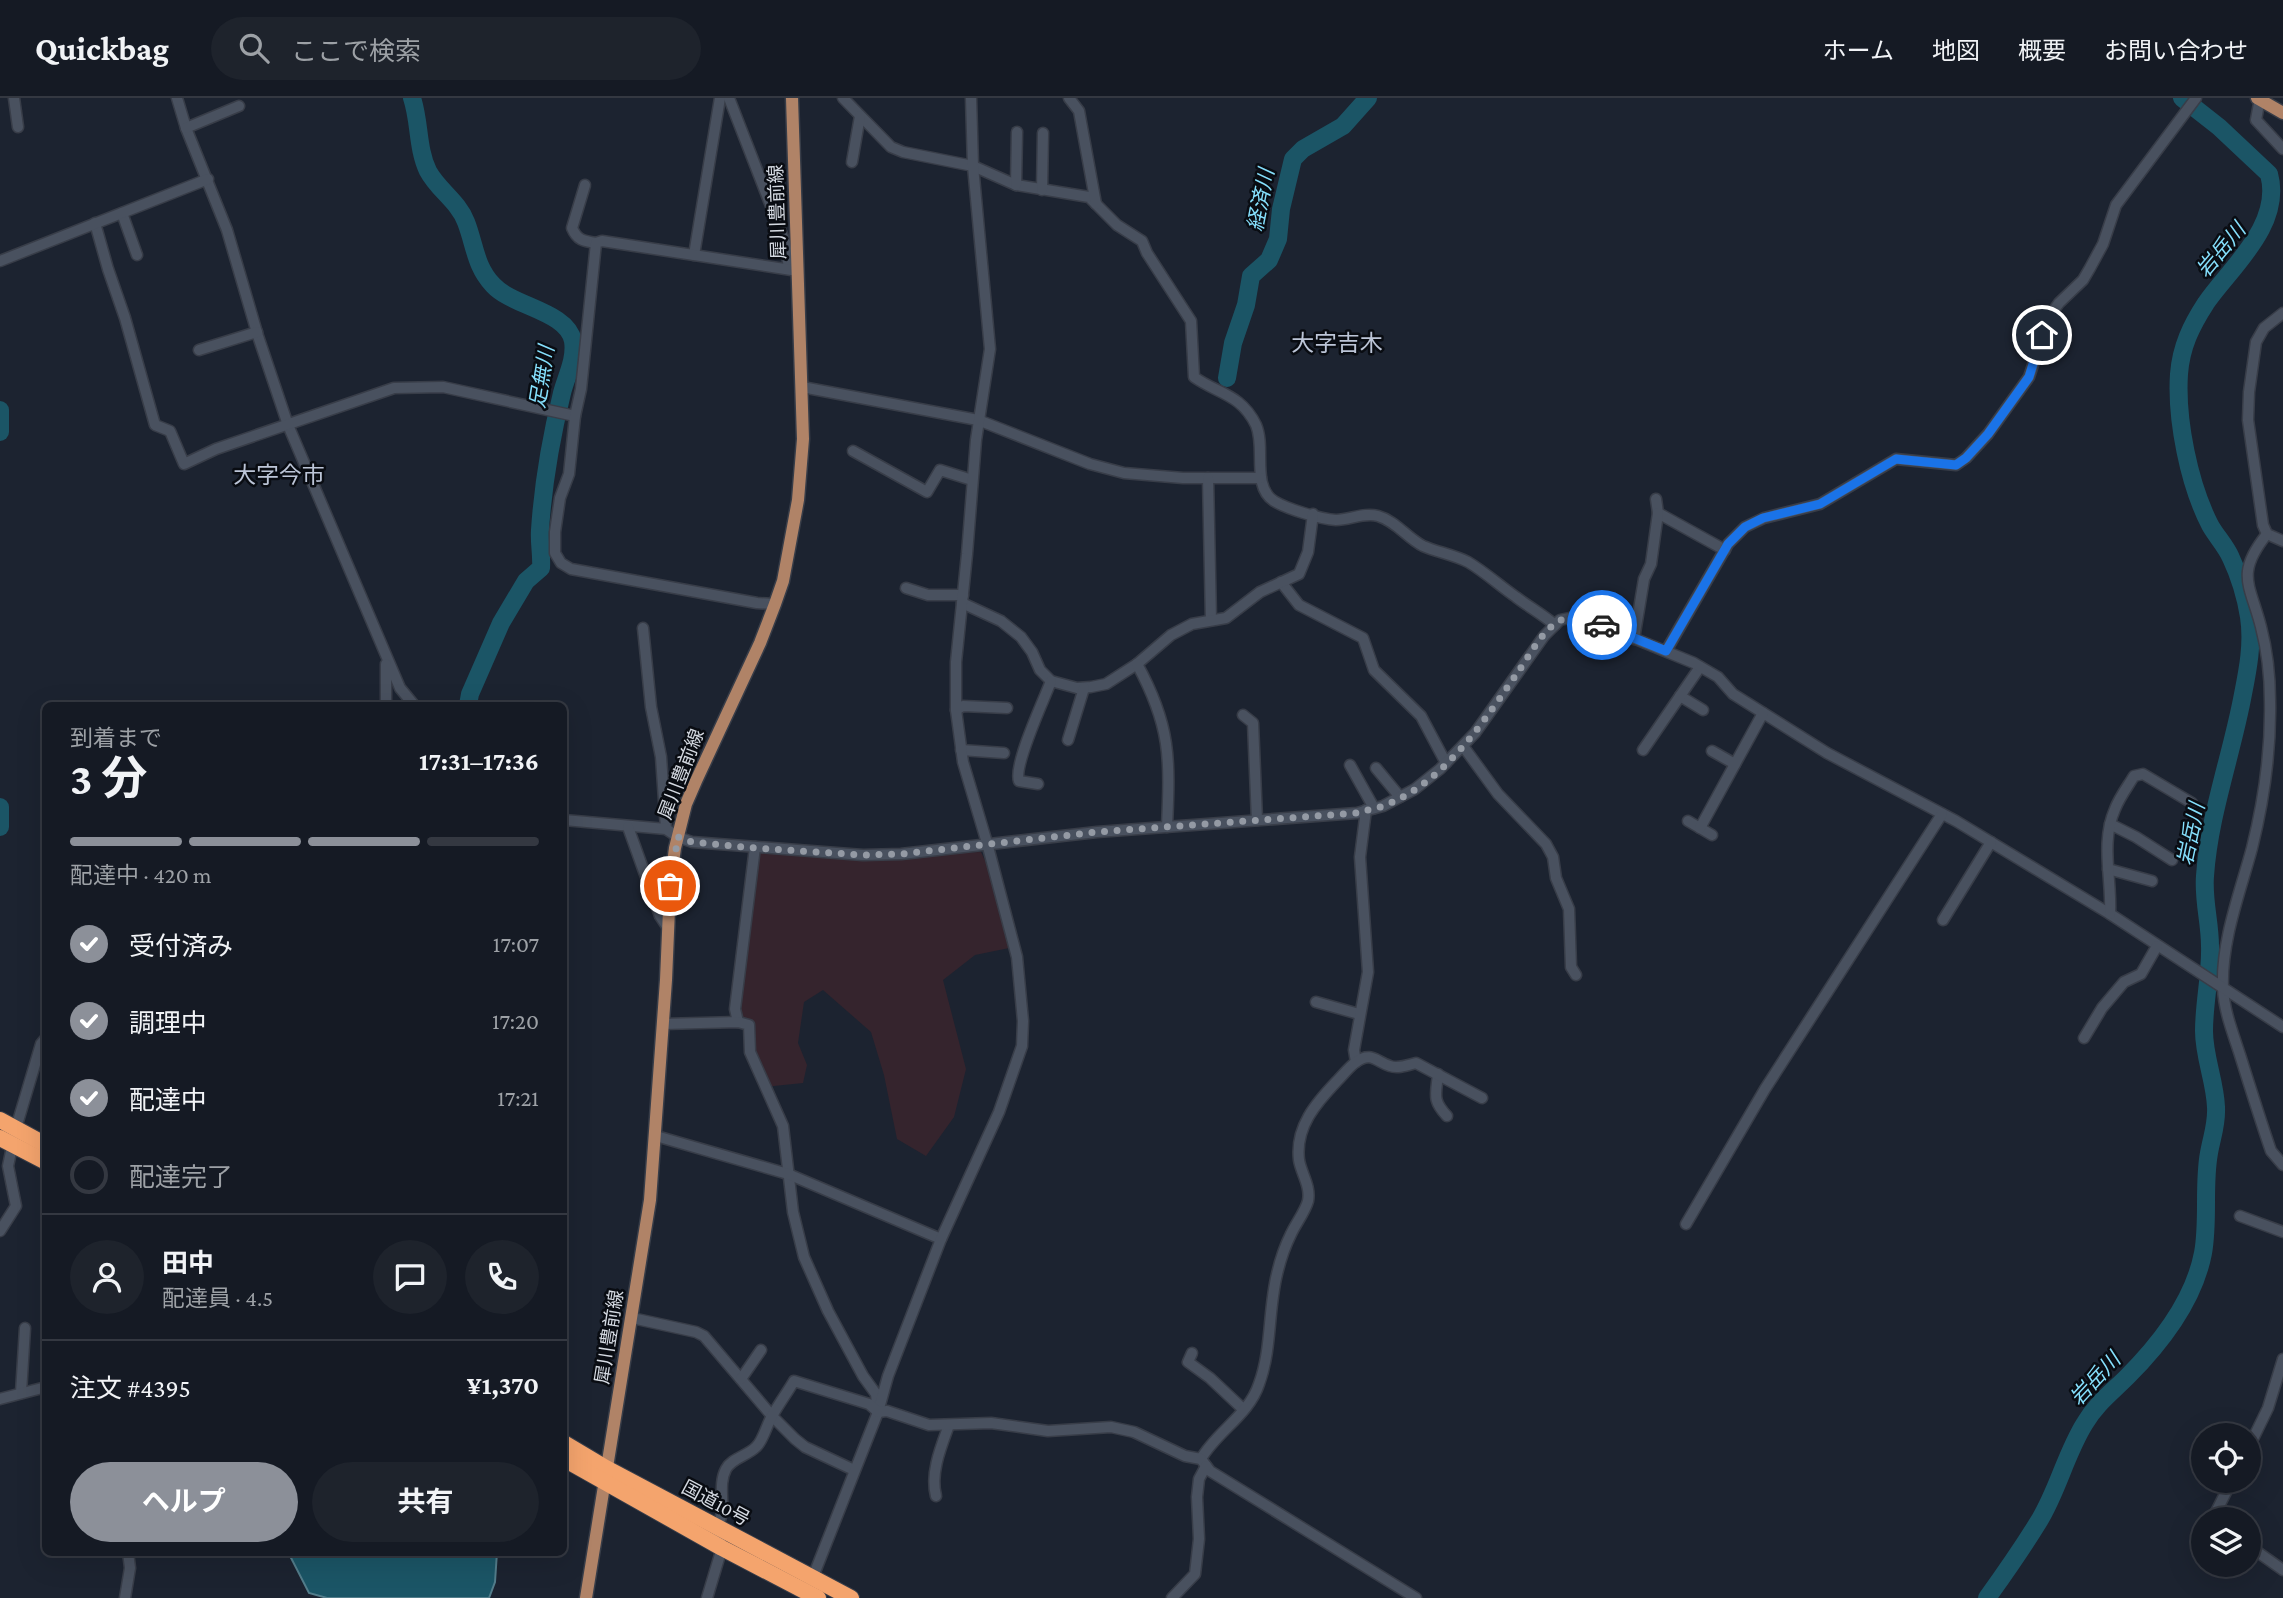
<!DOCTYPE html>
<html lang="ja">
<meta charset="utf-8">
<style>
:root{--surface:#151a24;--page:#1e232c;--text:#f1f3f6;--muted:#9da1a6;--line:#343841;--accent:#8c9099}
body{margin:0;font-family:"Crimson Pro","Noto Sans JP",serif;background:var(--page);color:var(--text);height:100vh;display:flex;flex-direction:column;font-size:26px;white-space:nowrap}
*{box-sizing:border-box;margin:0}
p{font-size:23px;color:var(--muted)}
.icon{flex:none;width:38px;height:38px;fill:none;stroke:currentColor;stroke-width:2;stroke-linecap:round;stroke-linejoin:round}
.map{position:relative;flex:1;overflow:hidden}
.side{position:absolute;left:42px;top:604px;width:525px;height:854px;display:flex;flex-direction:column;background:var(--surface);border-radius:10px;box-shadow:0 7px 28px #0002,0 0 0 2px var(--line)}
.side>*{flex:none}
.tools{position:absolute;left:2191px;top:1325px;display:grid;gap:14px}
.tools a{display:grid;place-items:center;width:70px;height:70px;border-radius:50%;background:var(--surface);box-shadow:0 7px 28px #0002,0 0 0 2px var(--line);font-size:35px}
.pin{position:absolute;display:grid;place-items:center;width:60px;height:60px;color:#fff;margin:-30px;border:4px solid #fff;border-radius:50%;box-shadow:0 2px 7px #0007}
.courier{position:absolute;display:grid;place-items:center;width:70px;height:70px;margin:-35px;border:5px solid #1a73e8;border-radius:50%;background:#fff;color:#222;box-shadow:0 2px 9px #0007}
.head em{font-style:normal;font-weight:700}
.head div{display:flex;flex-direction:column-reverse}
.head{display:flex;align-items:center;justify-content:space-between;height:119px;padding:0 28px}
h1{font-size:46px;font-weight:700;line-height:52px}
.bar{display:grid;grid-template-columns:repeat(4,1fr);gap:10px 7px;align-content:center;height:84px;padding:0 28px}
.bar i{height:9px;border-radius:5px;background:var(--line)}
.bar .on{background:var(--accent)}
.bar p{grid-column:span 4}
.line{display:flex;align-items:center;gap:18px;padding:0 28px;border-top:2px solid var(--line)}
.line div{flex:1}
.round{display:grid;place-items:center;flex:none;width:74px;height:74px;border-radius:37px;background:var(--page)}
ol{padding:0 28px;list-style:none}
li{display:flex;align-items:center;gap:21px;height:77px}
li p{margin-inline-start:auto}
li .icon{padding:7px;border-radius:50%;background:var(--accent);color:#fff;stroke-width:4}
li:last-child{color:var(--muted)}
li i{width:38px;height:38px;border:4px solid var(--line);border-radius:50%}
.button{display:flex;gap:14px;margin-top:auto;padding:14px 28px}
.button a{flex:1;height:80px;border-radius:42px;background:var(--accent);color:#fff;font-size:28px;font-weight:700;line-height:80px;text-align:center}
.button a+a{background:var(--page);color:var(--text)}
header{display:flex;align-items:center;gap:42px;box-sizing:border-box;height:98px;padding:0 35px;background:var(--surface);border-bottom:2px solid var(--line)}
header strong{font-size:33px}
nav{display:flex;gap:38px;margin-inline-start:auto;font-size:24px}
.search{width:490px;height:63px;background:var(--page);display:flex;align-items:center;gap:18px;box-sizing:border-box;padding:0 24px;border-radius:38px;color:var(--muted);font-size:26px}
.map>svg:first-child{display:block}
</style>
<header>
<strong>Quickbag</strong>
<div class="search"><svg class="icon" aria-label="search" viewBox="0 0 24 24"><circle cx="10" cy="10" r="6"/><path d="M15 15l6 6"/></svg>ここで検索</div>
<nav><a>ホーム</a><a>地図</a><a>概要</a><a>お問い合わせ</a></nav>
</header>
<div class="map">
<svg width="2283" height="1500" viewBox="0 0 2283 1500">
<rect width="100%" height="100%" fill="#1c2330"/>
<polygon fill="#35242d" points="755,749 901,756 981,754 997,788 1014,849 975,857 943,882 966,971 954,1019 926,1058 897,1041 884,977 871,934 823,892 804,904 798,945 807,967 803,985 764,989 750,954 749,927 738,924"/>
<polygon fill="#1b5566" stroke="#537d8b" stroke-width="2" points="288,1454 497,1454 495,1484 489,1500 327,1500 309,1495"/>
<g fill="none" stroke-linecap="round" stroke-linejoin="round">
<g stroke="#1b5566" stroke-width="18">
<path d="M412 0C420 24 417 50 428 73 438 92 458 103 466 124 475 147 475 168 493 187 513 209 567 213 573 243 576 261 566 279 562 295 551 340 543 386 540 432 539 445 542 457 541 470L526 483 501 525 470 596 468 607"/>
<polyline points="1227,280 1233,245 1246,207 1251,178 1269,162 1278,141 1281,111 1293,61 1303,51 1343,28 1368,0"/>
<polyline points="0,312 0,334"/>
<polyline points="0,709 0,729"/>
<path d="M1987 1500C2005 1475 2023 1449 2039 1423 2058 1392 2066 1355 2085 1325 2096 1306 2112 1294 2127 1279 2160 1246 2194 1202 2203 1155 2209 1122 2203 1087 2209 1055 2212 1038 2217 1026 2216 1009 2215 983 2204 959 2204 933 2204 904 2211 876 2210 848 2210 824 2203 802 2205 778 2209 717 2232 656 2243 596 2248 571 2253 545 2249 519 2246 500 2239 477 2231 460 2226 448 2216 438 2210 427 2189 386 2176 322 2179 276 2181 249 2191 228 2206 205 2230 170 2283 127 2269 76L2219 29 2182 0"/>
</g>
<defs>
<g id="minor">
<polyline points="14,0 18,29"/>
<polyline points="177,0 186,30 227,132 258,238 288,327 400,590 414,607"/>
<polyline points="729,0 785,144 789,170"/>
<path d="M843 0 891 49 903 54 973 68 1016 87 1089 99 1117 127 1142 143 1147 155 1191 223 1194 279C1218 296 1241 296 1256 327 1266 350 1251 388 1274 403 1287 411 1320 421 1336 422 1350 422 1364 414 1378 418 1396 423 1407 440 1423 448 1437 454 1454 457 1468 464 1485 474 1500 488 1516 499 1529 509 1542 516 1555 527"/>
<polyline points="1069,0 1079,13 1096,106"/>
<polyline points="2260,0 2256,22 2283,51"/>
<polyline points="186,30 239,8"/>
<polyline points="852,64 860,18"/>
<path d="M585 87 572 130C577 142 583 143 596 145"/>
<polyline points="1016,87 1017,34"/>
<polyline points="1042,92 1043,35"/>
<polyline points="122,115 137,157"/>
<polyline points="95,125 108,171 125,220 155,327 170,333 184,366 216,351 394,290 443,289 575,318"/>
<polyline points="694,157 720,0"/>
<polyline points="0,163 208,81"/>
<polyline points="2283,215 2264,230 2256,244 2249,294 2248,322 2263,427 2267,436 2283,443"/>
<polyline points="199,252 257,234"/>
<polyline points="802,289 978,322 1090,366 1124,375 1183,380 1261,380"/>
<polyline points="853,353 927,394 940,372 972,382"/>
<polyline points="1208,380 1211,522"/>
<polyline points="1656,401 1658,415 1725,452"/>
<path d="M2267 436C2235 476 2250 486 2261 529 2267 552 2270 580 2270 603 2271 652 2264 702 2252 750 2240 795 2221 843 2223 890 2224 913 2233 935 2240 957 2250 989 2260 1021 2271 1053L2283 1067"/>
<polyline points="1281,484 1299,507 1363,540 1374,572 1421,618 1446,665"/>
<polyline points="906,490 928,497 963,497"/>
<polyline points="962,505 1001,523 1021,539 1032,554 1040,572 1051,583 1077,590 1091,589 1106,586 1137,566 1171,537 1192,526 1226,520 1260,494 1299,476 1308,454 1313,416"/>
<polyline points="775,506 757,505 571,471 561,465 555,455 555,434 560,400 569,376 575,318 581,291 596,145 602,143 798,173"/>
<polyline points="643,530 651,609 661,659 666,731"/>
<polyline points="1634,541 1644,481 1651,466 1658,415"/>
<polyline points="1666,553 1728,446 1745,429 1764,420 1820,406 1896,361 1956,367 1966,360 1988,336 2029,279 2049,219 2059,205 2083,182 2090,170 2103,146 2116,107 2196,0"/>
<path d="M1137 566C1171 628 1170 660 1167 729"/>
<polyline points="1680,598 1703,612"/>
<polyline points="386,607 386,566"/>
<polyline points="956,612 963,608 1007,610"/>
<polyline points="1243,617 1253,625 1257,722"/>
<polyline points="1068,642 1084,590"/>
<polyline points="1463,648 1498,696 1546,746 1553,759 1556,780 1569,811 1571,869 1576,877"/>
<polyline points="961,652 1004,655"/>
<polyline points="1643,652 1700,569"/>
<polyline points="1712,653 1735,666"/>
<polyline points="1350,667 1374,710"/>
<polyline points="1376,670 1400,699"/>
<path d="M1038 686 1019 683C1013 667 1044 602 1051 583"/>
<polyline points="564,722 666,731 678,739 692,744 863,757 901,756 1097,734 1357,715 1383,708 1415,691 1440,671 1475,635 1544,538 1560,522 1574,519 1594,524 1694,565 1718,579 1733,596 1827,655 1956,723 2110,816 2283,929"/>
<polyline points="1688,723 1712,737"/>
<polyline points="2110,726 2136,739 2172,762"/>
<polyline points="628,729 660,818 668,830"/>
<polyline points="1700,730 1763,615"/>
<polyline points="2108,771 2152,783"/>
<path d="M2110 816C2112 781 2100 745 2115 711 2119 700 2128 688 2134 678L2143 676 2192 705"/>
<polyline points="1943,822 1991,744"/>
<polyline points="1316,904 1359,916"/>
<polyline points="738,924 735,911 755,749"/>
<polyline points="663,926 738,924 749,927 750,954 783,1028 793,1114 804,1159 828,1213 863,1278 876,1296 877,1307"/>
<polyline points="2084,940 2102,910 2124,884 2141,876 2157,848"/>
<polyline points="1356,964 1354,952 1368,874 1360,759 1366,712"/>
<path d="M1438 976C1436 997 1432 1002 1447 1018"/>
<polyline points="656,1038 788,1076 941,1141"/>
<polyline points="2240,1118 2283,1134"/>
<polyline points="1686,1126 1765,991 1942,716"/>
<polyline points="0,1133 16,1108 8,1068 16,1030 41,946 46,940"/>
<polyline points="632,1220 696,1234 704,1238 772,1318 795,1341 805,1349 854,1372"/>
<polyline points="1192,1255 1188,1264 1210,1280 1243,1311"/>
<polyline points="741,1281 761,1252"/>
<polyline points="21,1295 25,1230"/>
<polyline points="0,1301 46,1289"/>
<polyline points="2249,1349 2268,1310 2283,1261"/>
<path d="M1201 1361C1216 1334 1249 1317 1259 1286 1272 1251 1268 1212 1277 1176 1280 1163 1285 1148 1291 1136 1296 1125 1305 1114 1308 1103 1311 1088 1301 1075 1299 1062 1295 1029 1316 1005 1337 983 1343 977 1349 969 1356 964 1371 953 1377 964 1390 968 1398 971 1408 967 1416 965L1482 1000"/>
<path d="M936 1398C930 1375 941 1349 949 1327"/>
<polyline points="2215,1421 2215,1416 2232,1382"/>
<polyline points="2249,1448 2283,1472"/>
<polyline points="811,1484 878,1314 888,1278 941,1141 999,1014 1022,948 1023,923 1017,859 987,745 963,664 956,612 956,564 967,456 976,342 990,251 973,68 971,0"/>
<polyline points="125,1500 130,1470 128,1454"/>
<path d="M707 1500 722 1450 716 1429C729 1413 716 1390 726 1371 732 1360 747 1358 756 1349 763 1343 766 1329 771 1320 778 1307 787 1295 794 1283L869 1306 878 1314 887 1313 929 1327 991 1325 1048 1333 1111 1329 1134 1334 1185 1358 1201 1361 1210 1373 1416 1500"/>
<polyline points="1172,1500 1195,1476 1199,1441 1197,1399 1199,1381 1206,1368"/>
</g>
<g id="major">
<polyline points="2257,0 2283,15"/>
<polyline points="586,1500 650,1102 666,882 670,788 675,750 686,706 696,683 760,545 775,506 783,483 798,402 803,341 792,0"/>
</g>
<g id="highway">
<polyline points="0,1022 46,1047"/>
<polyline points="0,1040 46,1064"/>
<polyline points="564,1345 606,1370 851,1500"/>
<polyline points="564,1361 722,1450 818,1500"/>
</g>
</defs>
<use href="#minor" stroke="#383d48" stroke-width="13"/>
<use href="#major" stroke="#383d48" stroke-width="15"/>
<use href="#highway" stroke="#383d48" stroke-width="18"/>
<use href="#minor" stroke="#49515f" stroke-width="10"/>
<use href="#major" stroke="#b08367" stroke-width="12"/>
<use href="#highway" stroke="#f4a46d" stroke-width="16"/>
</g>
<g fill="none" stroke-linecap="round" stroke-linejoin="round">
<path stroke="#949aa4" stroke-width="7" stroke-dasharray="0 12.6" d="M670 788 678 739 692 744 755 750 863 757 901 756 1097 734 1357 715C1365 712 1374 711 1383 708 1445 685 1484 623 1520 571 1531 555 1543 531 1561 522 1574 515 1590 522 1602 527"/>
<polyline stroke="#1a73e8" stroke-width="9" points="1602,527 1666,553 1728,446 1745,429 1763,420 1820,406 1896,361 1956,367 1966,360 1988,336 2029,279 2042,237"/>
</g>
<g text-anchor="middle" dominant-baseline="central" stroke-width="5" stroke-linejoin="round" paint-order="stroke">
<g font-size="19" fill="#d5dae2" stroke="#090c12">
<text transform="translate(777 114) rotate(-92)">犀川豊前線</text>
<text transform="translate(681 676) rotate(-69)">犀川豊前線</text>
<text transform="translate(609 1239) rotate(-81)">犀川豊前線</text>
<text transform="translate(716 1405) rotate(28)">国道10号</text>
</g>
<g font-size="21" font-style="italic" fill="#85dffc" stroke="#090c12">
<text transform="translate(1261 102) rotate(-79)">経済川</text>
<text transform="translate(2221 152) rotate(-50)">岩岳川</text>
<text transform="translate(542 279) rotate(-81)">足無川</text>
<text transform="translate(2191 736) rotate(-78)">岩岳川</text>
<text transform="translate(2095 1281) rotate(-47)">岩岳川</text>
</g>
<g font-size="23" fill="#bcc5d7" stroke="#090c12">
<text x="1337" y="245">大字吉木</text>
<text x="279" y="377">大字今市</text>
</g>
</g>
</svg>
<div class="tools">
<a><svg class="icon" aria-label="locate" viewBox="0 0 24 24"><circle cx="12" cy="12" r="6"/><path d="M12 2v4M12 18v4M2 12h4M18 12h4"/></svg></a>
<a><svg class="icon" aria-label="layers" viewBox="0 0 24 24"><path d="M12 4l9 5-9 5-9-5zM3 14l9 5 9-5"/></svg></a>
</div>
<div class="pin" style="left:670px;top:788px;background:#ea580c"><svg class="icon" aria-label="bag" viewBox="0 0 24 24"><path d="M5 8h14l-1 12H6zM9 8a3 3 0 0 1 6 0"/></svg></div>
<div class="pin" style="left:2042px;top:237px;background:#1f2937"><svg class="icon" aria-label="home" viewBox="0 0 24 24"><path d="M3 11l9-7 9 7M6 9v11h12V9"/></svg></div>
<div class="courier" style="left:1602px;top:527px"><svg class="icon" aria-label="car" viewBox="0 0 24 24"><path d="M5 17H2v-5l4-1 3-4h7l3 4 3 1v5h-3M9 17h6M6 11h13"/><circle cx="7" cy="17" r="2"/><circle cx="17" cy="17" r="2"/></svg></div>
<section class="side">
<div class="head"><div><h1>3 分</h1><p>到着まで</p></div><em>17:31–17:36</em></div>
<div class="bar"><i class="on"></i><i class="on"></i><i class="on"></i><i></i><p>配達中 · 420 m</p></div>
<ol>
<li><svg class="icon" aria-label="check" viewBox="0 0 24 24"><path d="M5 12l5 5 9-10"/></svg>受付済み<p>17:07</p></li>
<li><svg class="icon" aria-label="check" viewBox="0 0 24 24"><path d="M5 12l5 5 9-10"/></svg>調理中<p>17:20</p></li>
<li><svg class="icon" aria-label="check" viewBox="0 0 24 24"><path d="M5 12l5 5 9-10"/></svg>配達中<p>17:21</p></li>
<li><i></i>配達完了</li>
</ol>
<div class="line" style="height:126px"><a class="round"><svg class="icon" aria-label="person" viewBox="0 0 24 24"><circle cx="12" cy="8" r="4"/><path d="M4 21q1-7 8-7t8 7"/></svg></a><div><b>田中</b><p>配達員 · 4.5</p></div><a class="round"><svg class="icon" aria-label="chat" viewBox="0 0 24 24"><path d="M4 5h16v11H9l-5 4z"/></svg></a><a class="round"><svg class="icon" aria-label="phone" viewBox="0 0 24 24"><path d="M5 4h4l2 5-3 2q2 4 5 5l2-3 5 2v4C11 20 4 13 5 4z"/></svg></a></div>
<div class="line" style="height:91px"><div>注文 #4395</div><b>¥1,370</b></div>
<div class="button"><a>ヘルプ</a><a>共有</a></div>
</section>
</div>
